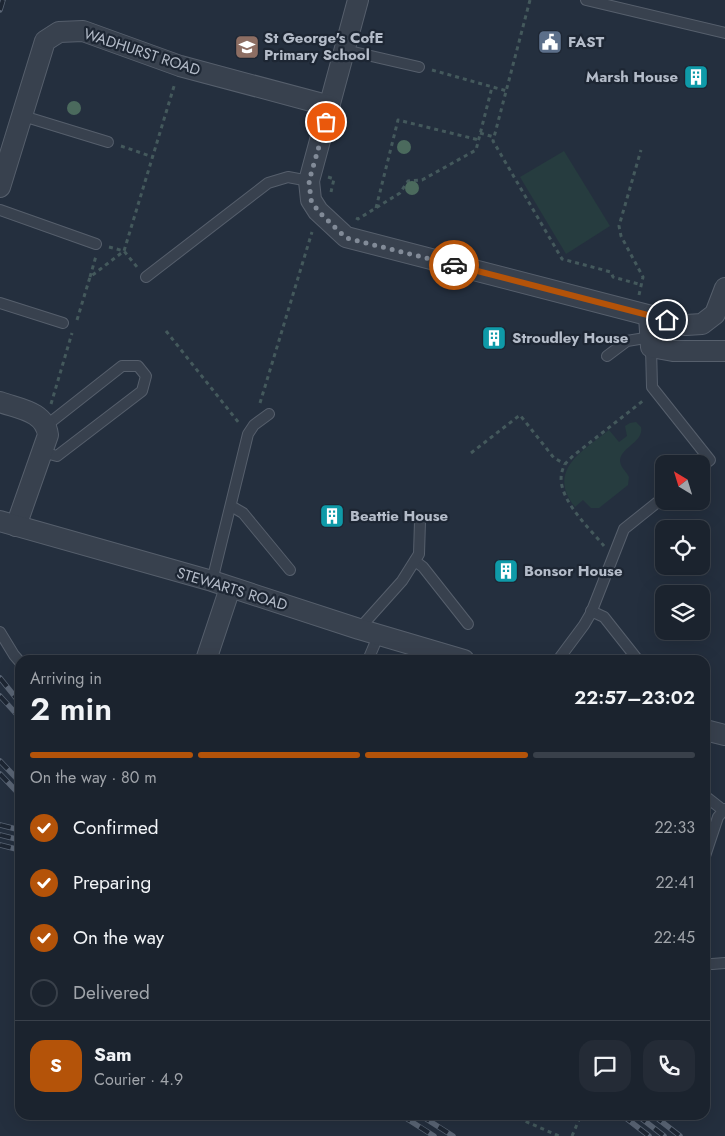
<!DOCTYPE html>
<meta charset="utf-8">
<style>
:root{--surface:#1b232e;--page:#242b36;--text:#f1f3f6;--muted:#a0a4aa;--line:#39404a;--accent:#b45309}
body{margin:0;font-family:Jost,sans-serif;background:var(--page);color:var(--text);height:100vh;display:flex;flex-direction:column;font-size:19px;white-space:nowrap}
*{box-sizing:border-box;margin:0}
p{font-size:16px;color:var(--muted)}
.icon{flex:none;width:28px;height:28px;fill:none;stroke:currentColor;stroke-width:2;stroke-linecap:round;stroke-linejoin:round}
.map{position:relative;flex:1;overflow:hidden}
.details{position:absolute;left:15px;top:655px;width:695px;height:465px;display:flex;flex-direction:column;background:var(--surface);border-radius:15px;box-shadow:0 5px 20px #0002,0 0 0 1px var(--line)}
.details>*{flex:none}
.needle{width:32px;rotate:322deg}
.controls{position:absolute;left:655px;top:455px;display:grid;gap:10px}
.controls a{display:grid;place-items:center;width:55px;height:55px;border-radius:10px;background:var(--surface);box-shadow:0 5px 20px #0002,0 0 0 1px var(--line);font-size:25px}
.pin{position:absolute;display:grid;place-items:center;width:42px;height:42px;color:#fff;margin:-21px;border:2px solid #fff;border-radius:50%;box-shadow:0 1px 5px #0007}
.courier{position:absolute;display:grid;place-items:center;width:50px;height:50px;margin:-25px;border:4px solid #b45309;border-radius:50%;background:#fff;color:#222;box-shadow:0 1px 6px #0007}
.summary em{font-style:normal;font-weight:600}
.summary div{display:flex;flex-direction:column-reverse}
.summary{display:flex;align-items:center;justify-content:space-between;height:85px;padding:0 15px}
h1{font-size:32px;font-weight:600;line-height:38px}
.bar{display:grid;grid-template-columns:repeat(4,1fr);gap:8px 5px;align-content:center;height:60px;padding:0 15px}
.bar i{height:6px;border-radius:4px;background:var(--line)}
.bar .selected{background:var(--accent)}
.bar p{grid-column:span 4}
.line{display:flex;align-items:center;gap:12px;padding:0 15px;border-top:1px solid var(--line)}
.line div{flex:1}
.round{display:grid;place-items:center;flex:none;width:52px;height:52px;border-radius:15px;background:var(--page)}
ol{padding:0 15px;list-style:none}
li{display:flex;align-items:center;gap:15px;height:55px}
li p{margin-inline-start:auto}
li .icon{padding:5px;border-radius:50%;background:var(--accent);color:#fff;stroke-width:4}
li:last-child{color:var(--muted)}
li i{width:28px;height:28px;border:2px solid var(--line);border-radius:50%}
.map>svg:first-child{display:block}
</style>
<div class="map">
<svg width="725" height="1136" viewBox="0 0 725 1136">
<rect width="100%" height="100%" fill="#242f3e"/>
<g fill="#263c3f">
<polygon points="564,151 610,226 566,254 520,177"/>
<path d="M636 422 641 427C645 444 612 449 622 467 624 470 627 473 629 477L628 485 599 508H591L583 500 575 507C546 470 583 451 609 430L619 442 627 436 625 426 630 423Z"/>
</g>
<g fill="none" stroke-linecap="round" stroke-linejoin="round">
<defs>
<g id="service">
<polyline points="586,0 725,33"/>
<polyline points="345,50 419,67"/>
<polyline points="23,116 108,142"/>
<polyline points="0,210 96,244"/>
<polyline points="146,277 268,183 288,177 309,181"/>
<polyline points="0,303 63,323"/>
<polyline points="651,347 652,387 710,460 701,467"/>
<polyline points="607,356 627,341 651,337"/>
<polyline points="42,452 57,456 142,391 146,376 138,366 122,366 47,425"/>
<polyline points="231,506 243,513 290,570"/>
<polyline points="415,561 423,567 468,624"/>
<polyline points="212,581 248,434 254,425 269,414"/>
<polyline points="591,611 604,617 638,660"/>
<polyline points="359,629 402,581 419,554 420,521"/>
<polyline points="0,632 14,655 20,662"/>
<polyline points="368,660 379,634"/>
<polyline points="558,660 584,625 591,613 624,529 664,497"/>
<polyline points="705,796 723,810"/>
<polyline points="705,856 718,817 725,809"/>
<polyline points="712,964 725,963"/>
</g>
<g id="minor">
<polyline points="358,0 309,181 311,200 318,211 346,237 686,325 702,324 715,314 725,288"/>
<polyline points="0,187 45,41 59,32 83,31 180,66 330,106"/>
<polyline points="649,316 651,347 673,351 725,351"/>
<path d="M0 402C19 409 45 411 48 435L16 526"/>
<polyline points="0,521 212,581 359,629 464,660"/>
<polyline points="206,660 230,588"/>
<polyline points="705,730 725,735"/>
</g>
</defs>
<use href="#service" stroke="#565f6c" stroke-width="12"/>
<use href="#minor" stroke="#565f6c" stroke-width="22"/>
<g stroke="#44595c" stroke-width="3" stroke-dasharray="4 4" stroke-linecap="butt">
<polyline points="530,0 493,141 562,259 611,272 613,277 642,285"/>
<polyline points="432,70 507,91"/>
<polyline points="480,133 494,137"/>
<polyline points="121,146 153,157"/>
<polyline points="328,177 334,179 331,192"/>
<polyline points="376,208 398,120 479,140"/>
<polyline points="356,218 358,219 400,193 408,181 422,180 476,150 492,87"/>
<polyline points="109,247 124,251 137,267"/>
<polyline points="90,277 96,256"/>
<polyline points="639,295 643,277 621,236 619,226 641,150"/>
<polyline points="77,320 90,277 124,251 175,83"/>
<polyline points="166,331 239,423"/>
<polyline points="260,403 312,232"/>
<polyline points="51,404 72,333"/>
<polyline points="471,453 520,415 554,458 565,464"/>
<path d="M604 546C588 526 547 490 566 463 568 460 571 458 574 455L644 400"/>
<polyline points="511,1115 559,1136"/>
<polyline points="572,1136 581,1115"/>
</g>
<use href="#service" stroke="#38414e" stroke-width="10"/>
<use href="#minor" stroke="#38414e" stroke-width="20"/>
<defs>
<g id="rail">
<polyline points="0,10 3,0"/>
<polyline points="0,678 20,703"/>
<polyline points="0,696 20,718"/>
<polyline points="0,761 20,782"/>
<polyline points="0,774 20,795"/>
<polyline points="0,825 20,830"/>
<polyline points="0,835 20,840"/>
<polyline points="0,845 20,850"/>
<polyline points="401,1115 434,1136"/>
<polyline points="420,1115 453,1136"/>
<polyline points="622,1115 649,1136"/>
<polyline points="637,1115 664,1136"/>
<polyline points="653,1115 680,1136"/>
</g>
</defs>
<use href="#rail" stroke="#5a6575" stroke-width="5.5"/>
<use href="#rail" stroke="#1d2633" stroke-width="4" stroke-dasharray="11" stroke-linecap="butt"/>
</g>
<g fill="#4b6a5d">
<circle cx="74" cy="108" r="7"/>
<circle cx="404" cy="147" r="7"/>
<circle cx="412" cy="188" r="7"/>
</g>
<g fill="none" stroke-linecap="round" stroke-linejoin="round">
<polyline stroke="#828b98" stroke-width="5" stroke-dasharray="0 9" points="326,122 309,181 311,200 318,211 346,238 454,265"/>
<polyline stroke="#b45309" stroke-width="6" points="454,265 667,320"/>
</g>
<defs>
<symbol id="civic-square" viewBox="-11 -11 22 22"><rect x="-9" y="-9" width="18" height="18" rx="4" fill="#5c6f8a" stroke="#1d2633"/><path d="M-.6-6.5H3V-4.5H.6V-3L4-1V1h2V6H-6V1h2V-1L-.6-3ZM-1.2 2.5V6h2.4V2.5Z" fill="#fff"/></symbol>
<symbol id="school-square" viewBox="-11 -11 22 22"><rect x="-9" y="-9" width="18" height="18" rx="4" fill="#8d6e63" stroke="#1d2633"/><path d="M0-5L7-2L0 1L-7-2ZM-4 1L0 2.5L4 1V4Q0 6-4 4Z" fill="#fff"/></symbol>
<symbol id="building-square" viewBox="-11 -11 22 22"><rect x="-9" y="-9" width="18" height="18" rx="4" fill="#0f9aa8" stroke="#1d2633"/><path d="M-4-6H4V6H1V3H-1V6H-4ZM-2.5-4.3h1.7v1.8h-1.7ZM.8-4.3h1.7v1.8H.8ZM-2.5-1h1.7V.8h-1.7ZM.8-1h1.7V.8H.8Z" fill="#fff"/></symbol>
</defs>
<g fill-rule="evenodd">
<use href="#civic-square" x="536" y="28" width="28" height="28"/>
<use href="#school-square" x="233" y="33" width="28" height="28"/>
<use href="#building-square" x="682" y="63" width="28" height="28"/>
<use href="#building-square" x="480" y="324" width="28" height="28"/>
<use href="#building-square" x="318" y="502" width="28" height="28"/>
<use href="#building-square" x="492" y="557" width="28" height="28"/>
</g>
<g text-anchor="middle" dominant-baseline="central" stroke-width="4.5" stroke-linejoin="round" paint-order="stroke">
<g font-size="15" font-weight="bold" fill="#b4bcc9" stroke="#1d2633" text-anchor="start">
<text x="264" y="38">St George's CofE<tspan x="264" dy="17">Primary School</tspan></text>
<text x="568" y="42">FAST</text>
<text x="678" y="77" text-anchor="end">Marsh House</text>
<text x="512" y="338">Stroudley House</text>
<text x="350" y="516">Beattie House</text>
<text x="524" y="571">Bonsor House</text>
</g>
<g font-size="15" fill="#b4bcc9" stroke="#1d2633">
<text transform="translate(142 52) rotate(18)">WADHURST ROAD</text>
<text transform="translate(232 589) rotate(17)">STEWARTS ROAD</text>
</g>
</g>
</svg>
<div class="controls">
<a><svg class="needle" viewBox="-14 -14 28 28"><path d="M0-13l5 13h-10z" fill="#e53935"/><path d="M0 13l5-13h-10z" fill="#a0a4aa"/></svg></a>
<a><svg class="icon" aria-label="locate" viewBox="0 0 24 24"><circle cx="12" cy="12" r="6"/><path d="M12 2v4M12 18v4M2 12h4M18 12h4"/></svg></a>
<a><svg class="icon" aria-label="layers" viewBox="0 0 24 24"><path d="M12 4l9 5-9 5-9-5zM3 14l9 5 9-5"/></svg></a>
</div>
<div class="pin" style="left:326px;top:122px;background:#ea580c"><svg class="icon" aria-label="bag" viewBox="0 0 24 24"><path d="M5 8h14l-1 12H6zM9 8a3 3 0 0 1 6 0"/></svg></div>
<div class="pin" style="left:667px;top:320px;background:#1f2937"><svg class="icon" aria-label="home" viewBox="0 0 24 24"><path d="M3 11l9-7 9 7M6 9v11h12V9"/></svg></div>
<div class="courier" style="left:454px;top:265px"><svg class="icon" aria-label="car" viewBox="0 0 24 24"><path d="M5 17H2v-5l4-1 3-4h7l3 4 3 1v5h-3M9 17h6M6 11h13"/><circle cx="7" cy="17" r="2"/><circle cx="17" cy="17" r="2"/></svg></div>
<section class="details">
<div class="summary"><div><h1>2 min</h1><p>Arriving in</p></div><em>22:57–23:02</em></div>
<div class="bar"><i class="selected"></i><i class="selected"></i><i class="selected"></i><i></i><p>On the way · 80 m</p></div>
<ol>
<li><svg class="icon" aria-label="check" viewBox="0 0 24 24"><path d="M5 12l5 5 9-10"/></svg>Confirmed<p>22:33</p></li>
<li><svg class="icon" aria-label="check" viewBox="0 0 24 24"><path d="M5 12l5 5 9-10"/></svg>Preparing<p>22:41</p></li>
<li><svg class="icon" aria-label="check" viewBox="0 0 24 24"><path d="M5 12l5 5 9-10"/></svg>On the way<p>22:45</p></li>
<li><i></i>Delivered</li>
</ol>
<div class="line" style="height:90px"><b class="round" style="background:var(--accent);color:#fff">S</b><div><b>Sam</b><p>Courier · 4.9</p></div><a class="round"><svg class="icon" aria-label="chat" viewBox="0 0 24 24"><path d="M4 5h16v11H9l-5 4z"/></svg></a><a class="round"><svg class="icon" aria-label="phone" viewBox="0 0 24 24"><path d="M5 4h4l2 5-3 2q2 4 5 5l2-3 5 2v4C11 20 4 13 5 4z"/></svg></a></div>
</section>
</div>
